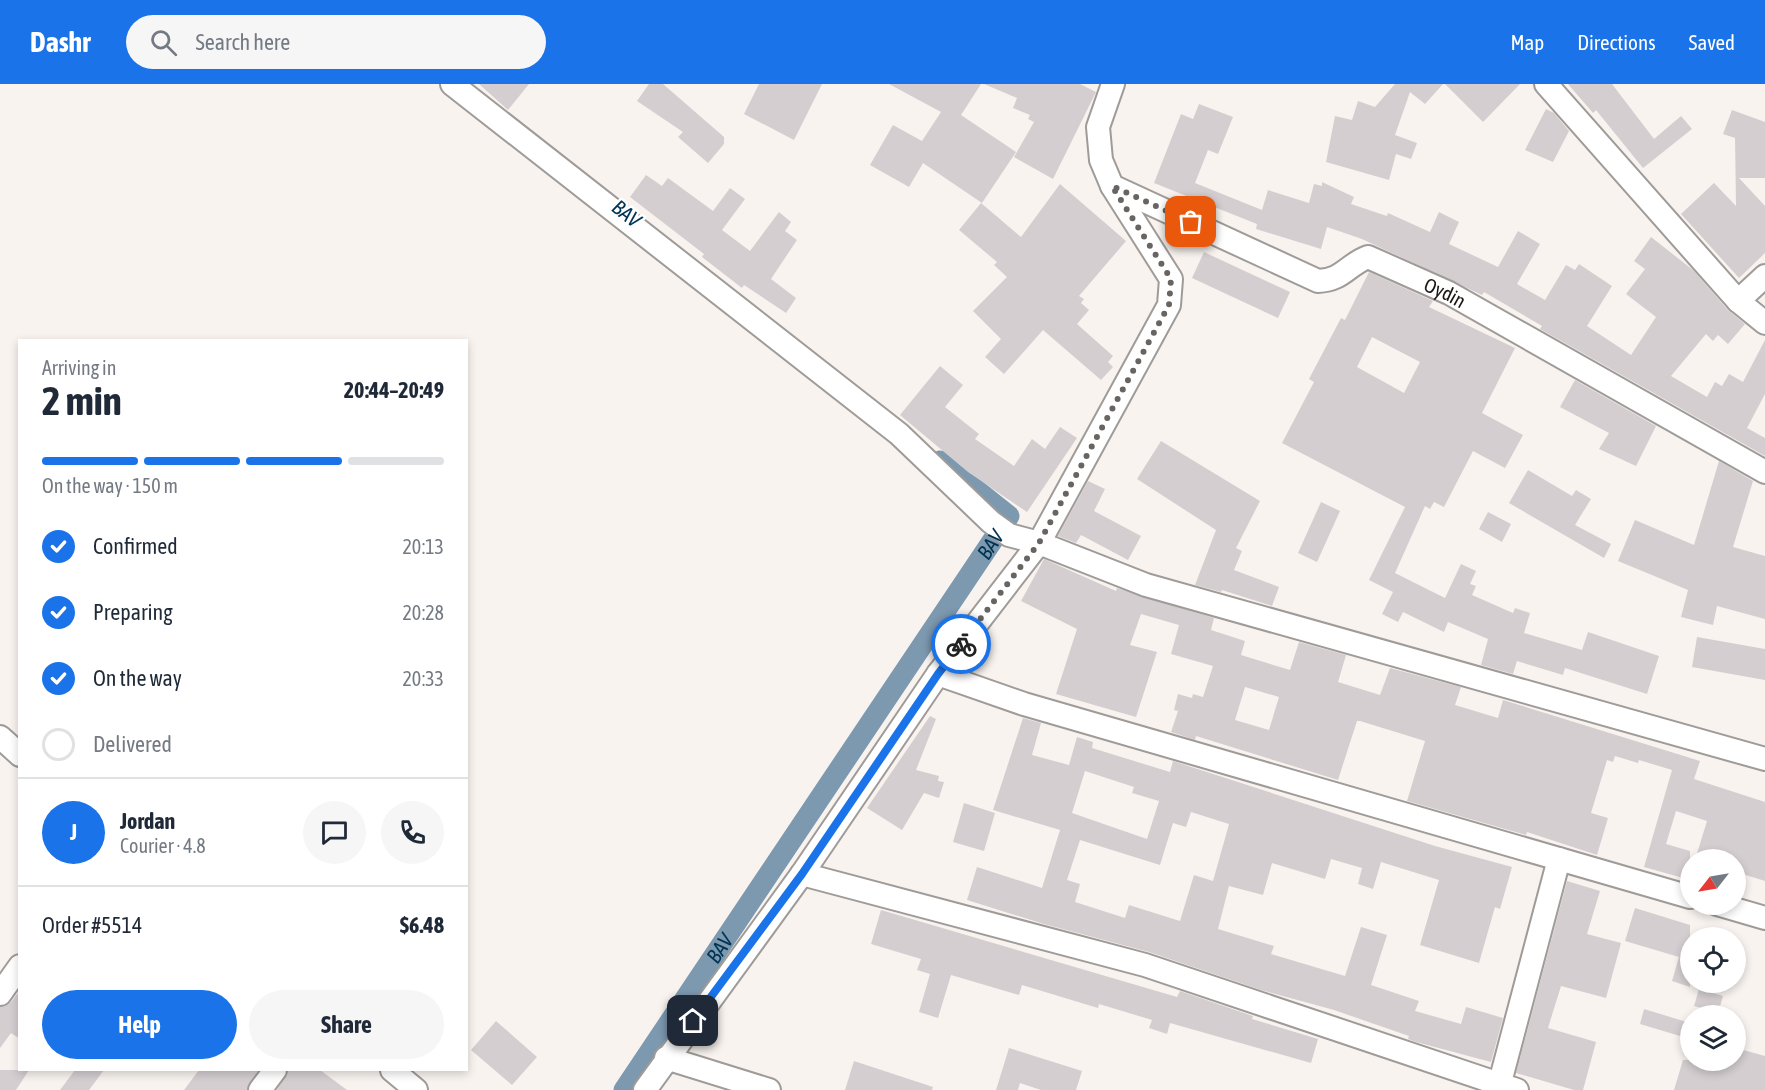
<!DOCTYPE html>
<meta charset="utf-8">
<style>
:root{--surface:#fff;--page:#f6f6f7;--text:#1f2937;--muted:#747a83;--line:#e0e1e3;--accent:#1a73e8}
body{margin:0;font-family:"Asap Condensed",sans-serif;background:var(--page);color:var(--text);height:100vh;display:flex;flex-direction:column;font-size:22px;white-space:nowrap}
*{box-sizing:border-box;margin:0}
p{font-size:20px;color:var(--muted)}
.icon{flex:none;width:33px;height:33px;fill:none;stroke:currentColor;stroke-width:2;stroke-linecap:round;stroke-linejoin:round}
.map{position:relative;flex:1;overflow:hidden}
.panel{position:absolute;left:18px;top:255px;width:450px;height:732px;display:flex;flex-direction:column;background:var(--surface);border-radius:0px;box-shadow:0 3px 9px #0003}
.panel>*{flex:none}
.needle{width:39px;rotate:239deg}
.controls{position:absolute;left:1680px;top:765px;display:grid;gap:12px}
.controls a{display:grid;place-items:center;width:66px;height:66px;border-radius:50%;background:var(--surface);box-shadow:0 3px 9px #0003;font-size:30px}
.pin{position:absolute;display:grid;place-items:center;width:51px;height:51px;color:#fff;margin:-26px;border-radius:12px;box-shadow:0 3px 9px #0006}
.courier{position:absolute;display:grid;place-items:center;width:60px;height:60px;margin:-30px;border:4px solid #1a73e8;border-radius:50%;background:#fff;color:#222;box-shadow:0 2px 8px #0007}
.head em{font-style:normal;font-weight:700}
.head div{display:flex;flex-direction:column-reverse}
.head{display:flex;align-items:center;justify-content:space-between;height:102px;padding:0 24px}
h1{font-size:39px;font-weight:700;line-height:45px}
.bar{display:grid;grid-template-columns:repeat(4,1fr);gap:9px 6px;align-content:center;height:72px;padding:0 24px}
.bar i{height:8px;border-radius:4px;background:var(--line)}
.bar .active{background:var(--accent)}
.bar p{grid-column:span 4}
.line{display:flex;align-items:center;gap:15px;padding:0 24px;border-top:2px solid var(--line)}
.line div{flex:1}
.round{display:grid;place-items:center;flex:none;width:63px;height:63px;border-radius:32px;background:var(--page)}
ol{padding:0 24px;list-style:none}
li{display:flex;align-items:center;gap:18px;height:66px}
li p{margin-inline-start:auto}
li .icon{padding:6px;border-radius:50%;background:var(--accent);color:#fff;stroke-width:4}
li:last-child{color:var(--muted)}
li i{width:33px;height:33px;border:3px solid var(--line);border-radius:50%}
.primary-button{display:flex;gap:12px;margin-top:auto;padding:12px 24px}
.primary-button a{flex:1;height:69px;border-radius:36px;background:var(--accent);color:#fff;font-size:24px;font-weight:700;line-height:69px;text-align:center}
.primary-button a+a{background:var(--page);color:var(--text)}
header{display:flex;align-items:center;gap:36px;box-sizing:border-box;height:84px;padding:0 30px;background:var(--accent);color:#fff}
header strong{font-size:28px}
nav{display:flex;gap:33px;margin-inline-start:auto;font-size:21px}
.search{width:420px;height:54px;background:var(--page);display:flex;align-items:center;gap:15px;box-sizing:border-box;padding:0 21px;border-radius:33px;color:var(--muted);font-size:22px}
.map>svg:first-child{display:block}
</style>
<header>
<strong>Dashr</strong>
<div class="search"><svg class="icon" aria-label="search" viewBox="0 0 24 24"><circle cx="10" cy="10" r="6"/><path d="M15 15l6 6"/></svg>Search here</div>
<nav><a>Map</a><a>Directions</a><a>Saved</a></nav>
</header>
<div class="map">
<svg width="1765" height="1006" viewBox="0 0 1765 1006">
<rect width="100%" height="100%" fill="#f8f3ef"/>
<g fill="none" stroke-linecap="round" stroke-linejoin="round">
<path stroke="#7d99b0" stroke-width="21" id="s1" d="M624 1006 1009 432 940 377"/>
</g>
<g fill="#d4ced1" fill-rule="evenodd">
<polygon points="479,0 529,0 508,26"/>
<polygon points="649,0 663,0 724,53 724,60 708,79 678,53 683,48 637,17"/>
<polygon points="759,0 822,0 794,56 744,30"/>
<polygon points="889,0 981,0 961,31 1016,68 982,119 923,79 909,103 870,81 893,41 922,57 941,28"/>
<polygon points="984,0 1080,0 1096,8 1053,95 1014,73 1034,38 1028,35 1030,31 1013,24 1017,14"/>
<polygon points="1395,0 1443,0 1425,20 1410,8 1395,51 1417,59 1411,75 1396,70 1389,96 1326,78 1335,32 1352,36 1358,17 1375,23"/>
<polygon points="1445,0 1520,0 1483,38"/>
<polygon points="1568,0 1612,0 1654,55 1681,32 1692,45 1643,84 1596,26 1593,29"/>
<polygon points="1199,20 1233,33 1218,70 1208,66 1195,99 1262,126 1268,106 1309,119 1314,100 1322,102 1322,98 1354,113 1351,120 1387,132 1388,129 1430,148 1439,128 1459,138 1449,160 1498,183 1518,147 1540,160 1517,200 1545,216 1566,181 1575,186 1579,180 1612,202 1587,242 1631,271 1656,233 1626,210 1645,185 1634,177 1651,153 1693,186 1728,226 1745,240 1728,260 1718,251 1713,257 1706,250 1671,292 1707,313 1715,298 1722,302 1729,290 1743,298 1765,256 1765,310 1747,344 1765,354 1765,372 1540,245 1542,242 1484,208 1482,211 1362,155 1327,143 1321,165 1256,145 1257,140 1154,99 1181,30 1193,35"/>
<polygon points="1546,25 1554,29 1569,47 1553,78 1525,66"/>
<polygon points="1732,26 1765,38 1765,94 1739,94 1765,122 1765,169 1739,194 1681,130 1714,99 1736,122 1735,54 1723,50"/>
<polygon points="646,91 662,102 668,94 713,127 730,104 745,115 722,146 750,167 779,128 791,138 785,147 797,156 771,195 796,214 786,229 744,201 742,204 702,173 704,170 630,113"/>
<polygon points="1060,100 1126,157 1079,212 1084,215 1081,219 1089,226 1077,240 1113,272 1108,278 1113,283 1101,296 1043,246 1004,290 985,273 1001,255 973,227 1007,193 994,181 997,178 959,146 981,119 1021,153"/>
<polygon points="1204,168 1290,208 1278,234 1192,194"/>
<path d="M1369 188 1433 217 1429 223 1515 264 1482 329 1523 351 1505 384 1473 367 1444 423 1434 418 1430 425 1425 422 1395 489 1445 514 1461 480 1476 487 1470 500 1476 502 1472 511 1513 529 1515 524 1530 529 1524 549 1582 566 1588 548 1659 572 1647 610 1565 584 1563 591 1517 577 1513 590 1481 581 1488 555 1448 538 1444 548 1403 528 1398 538 1382 530 1393 508 1369 496 1405 423 1282 359 1314 298 1309 295 1341 234 1345 236ZM1372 253 1420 278 1404 309 1357 283Z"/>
<polygon points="940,282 963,301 945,323 979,350 975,355 1014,382 1032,355 1045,365 1060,343 1077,354 1027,428 968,388 900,331"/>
<polygon points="1575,296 1656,342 1636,382 1599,365 1609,349 1560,323"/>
<polygon points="1161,357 1260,417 1236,464 1242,467 1234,486 1279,503 1272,522 1222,506 1221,508 1195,501 1216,446 1137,395"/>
<polygon points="1719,377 1753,397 1733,463 1765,472 1765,535 1717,522 1713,541 1681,533 1688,506 1618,477 1635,436 1694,461"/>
<polygon points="1528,386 1572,412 1576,406 1591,415 1575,441 1611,460 1604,474 1509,419"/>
<polygon points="1088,397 1105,405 1094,427 1141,452 1128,476 1081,451 1076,459 1058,452"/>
<polygon points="1321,418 1340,427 1317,478 1298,469"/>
<polygon points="1488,428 1511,440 1502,458 1479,445"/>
<path d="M1044 475 1116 507 1117 504 1214 534 1211 546 1245 557 1241 571 1290 586 1299 558 1346 571 1338 598 1380 611 1390 584 1461 603 1455 621 1498 634 1503 616 1700 677 1694 695 1765 718V797L1736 788V776H1695L1707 737 1676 727 1666 760 1690 767V796L1644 783 1672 686 1639 676 1638 679 1615 672 1613 678 1607 676 1591 729 1608 734 1597 771 1527 748 1526 751 1407 717 1425 657 1360 637H1357L1338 696 1196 652 1195 656 1171 648 1178 627 1174 626 1178 610 1192 614 1193 610 1203 613 1213 582 1171 570 1179 541 1141 530 1130 561 1157 568 1136 633 1056 610 1077 545 1021 517ZM1245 603 1279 613 1269 646 1235 636Z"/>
<polygon points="1697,553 1765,565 1765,596 1692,583"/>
<polygon points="930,632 936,635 916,686 939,692 938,697 944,698 939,714 924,709 902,746 867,724"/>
<path d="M1023 634 1041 639 1032 671 1069 681 1077 653 1093 658 1092 664 1170 688 1173 677 1435 762 1512 783 1500 825 1495 823 1479 879 1420 861 1439 796 1381 778 1373 805 1358 800 1362 784 1331 775 1325 795 1272 779 1263 811 1229 802 1218 845 1274 862 1271 870 1345 892 1361 843 1387 851 1371 901 1419 917 1415 927 1461 940 1466 923 1503 934 1491 978 1416 958 1408 955 1409 952 1334 926 1261 906 1149 868 1044 840 967 816 977 783 1042 804 1060 746 993 726ZM1085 687 1134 703 1132 709 1159 717 1147 755 1072 729ZM1191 728 1229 740 1213 797 1194 791 1180 837 1129 821 1125 834 1075 818 1080 800 1067 796 1080 756 1160 781 1173 739 1186 743Z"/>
<polygon points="964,719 995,729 984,767 953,758"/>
<polygon points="1567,797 1600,807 1587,850 1621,859 1606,914 1561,902 1548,944 1596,958 1583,1006 1574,1006 1516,989"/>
<polygon points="1635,824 1690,841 1690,903 1672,897 1679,873 1625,857"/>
<polygon points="881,826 1177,913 1180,907 1253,932 1252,935 1318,955 1311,979 1170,939 1167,950 1149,944 1152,936 1099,920 1098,924 1022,901 1019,911 951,891 938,934 919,928 930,890 917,886 921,875 871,860"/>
<polygon points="1699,905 1723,912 1718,929 1694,922"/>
<polygon points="20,906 20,955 11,949 0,964 0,923 11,918"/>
<polygon points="1644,925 1690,939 1690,955 1640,940"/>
<polygon points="496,937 537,973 512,1001 471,966"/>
<polygon points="1009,964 1082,987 1076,1006 1041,1006 1020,999 1018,1006 996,1006"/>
<polygon points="1736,964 1765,972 1765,1006 1674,1006 1683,976 1736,976"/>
<polygon points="854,977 933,1003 932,1006 845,1006"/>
<polygon points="0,986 29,986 16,1006 0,1006"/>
<polygon points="75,986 104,986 89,1006 60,1006"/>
<polygon points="199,986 258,986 247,1006 184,1006"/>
<polygon points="288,986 320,986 347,1006 277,1006"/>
</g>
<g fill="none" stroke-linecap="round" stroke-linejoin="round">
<defs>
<g id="street">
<polyline points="452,0 899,350 991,438 1009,451 1039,459 1146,501 1765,675"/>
<polyline points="1546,0 1738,217 1765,239"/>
<path id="s2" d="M1112 102 1318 197C1343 196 1347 181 1368 173L1449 209 1765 388"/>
<polyline points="1738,217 1765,192"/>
<polyline points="938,590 1024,620 1690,813"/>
<polyline points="0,653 20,671"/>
<polyline points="802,790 1145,881 1517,1006"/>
<polyline points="1717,820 1765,834"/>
<polyline points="0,910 20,882"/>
<polyline points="666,974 769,1006"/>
<polyline points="392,986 416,1006"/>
<polyline points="260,1006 275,986"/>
<polyline points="645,1006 802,790 938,590 1039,459 1169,221 1171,195 1112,102 1101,76 1098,43 1113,0"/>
<polyline points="1498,1006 1559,775"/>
</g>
</defs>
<use href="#street" stroke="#9f9b98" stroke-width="26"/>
<use href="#street" stroke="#fff" stroke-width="22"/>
</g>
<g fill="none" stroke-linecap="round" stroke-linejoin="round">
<polyline stroke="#676462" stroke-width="6" stroke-dasharray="0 10.8" points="961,560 1039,459 1169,221 1171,195 1112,102 1191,138"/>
<polyline stroke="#1a73e8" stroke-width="8" points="693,937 802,790 938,590 961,560"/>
</g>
<g text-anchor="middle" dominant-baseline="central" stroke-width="5" stroke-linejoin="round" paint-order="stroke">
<g font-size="20" fill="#191716" stroke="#fff">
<text stroke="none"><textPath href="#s2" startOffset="368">Oydin</textPath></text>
</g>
<g font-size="21" font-style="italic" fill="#013454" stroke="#fff">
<text transform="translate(627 129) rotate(38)">BAV</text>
<text stroke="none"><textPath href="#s1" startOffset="657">BAV</textPath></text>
<text stroke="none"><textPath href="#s1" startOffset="171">BAV</textPath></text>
</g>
</g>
</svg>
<div class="controls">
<a><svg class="needle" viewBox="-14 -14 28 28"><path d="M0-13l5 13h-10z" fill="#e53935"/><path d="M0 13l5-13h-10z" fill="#747a83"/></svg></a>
<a><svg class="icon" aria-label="locate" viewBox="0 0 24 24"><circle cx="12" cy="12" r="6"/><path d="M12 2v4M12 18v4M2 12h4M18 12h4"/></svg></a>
<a><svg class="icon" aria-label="layers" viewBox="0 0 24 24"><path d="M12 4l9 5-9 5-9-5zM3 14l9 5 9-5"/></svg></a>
</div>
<div class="pin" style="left:1191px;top:138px;background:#ea580c"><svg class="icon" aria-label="bag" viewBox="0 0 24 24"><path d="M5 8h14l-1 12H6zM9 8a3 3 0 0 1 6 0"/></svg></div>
<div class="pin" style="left:693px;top:937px;background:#1f2937"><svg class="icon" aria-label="home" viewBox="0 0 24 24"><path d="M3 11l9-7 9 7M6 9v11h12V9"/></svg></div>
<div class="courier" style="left:961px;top:560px"><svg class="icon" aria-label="bike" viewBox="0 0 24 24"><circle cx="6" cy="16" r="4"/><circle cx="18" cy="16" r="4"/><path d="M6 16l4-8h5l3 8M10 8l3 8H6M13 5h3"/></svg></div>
<section class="panel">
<div class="head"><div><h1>2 min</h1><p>Arriving in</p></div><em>20:44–20:49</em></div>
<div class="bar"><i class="active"></i><i class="active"></i><i class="active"></i><i></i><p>On the way · 150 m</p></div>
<ol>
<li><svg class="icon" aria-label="check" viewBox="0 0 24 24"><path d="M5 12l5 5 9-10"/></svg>Confirmed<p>20:13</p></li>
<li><svg class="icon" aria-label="check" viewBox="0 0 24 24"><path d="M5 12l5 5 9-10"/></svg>Preparing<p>20:28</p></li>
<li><svg class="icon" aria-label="check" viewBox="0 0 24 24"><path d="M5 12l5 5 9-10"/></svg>On the way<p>20:33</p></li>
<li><i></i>Delivered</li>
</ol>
<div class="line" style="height:108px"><b class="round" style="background:var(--accent);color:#fff">J</b><div><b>Jordan</b><p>Courier · 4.8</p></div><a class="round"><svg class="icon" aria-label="chat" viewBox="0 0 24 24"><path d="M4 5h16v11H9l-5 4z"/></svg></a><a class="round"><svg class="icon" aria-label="phone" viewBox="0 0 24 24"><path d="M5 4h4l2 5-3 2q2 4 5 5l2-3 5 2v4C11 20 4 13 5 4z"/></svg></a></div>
<div class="line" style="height:78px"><div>Order #5514</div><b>$6.48</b></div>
<div class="primary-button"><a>Help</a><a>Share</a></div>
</section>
</div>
